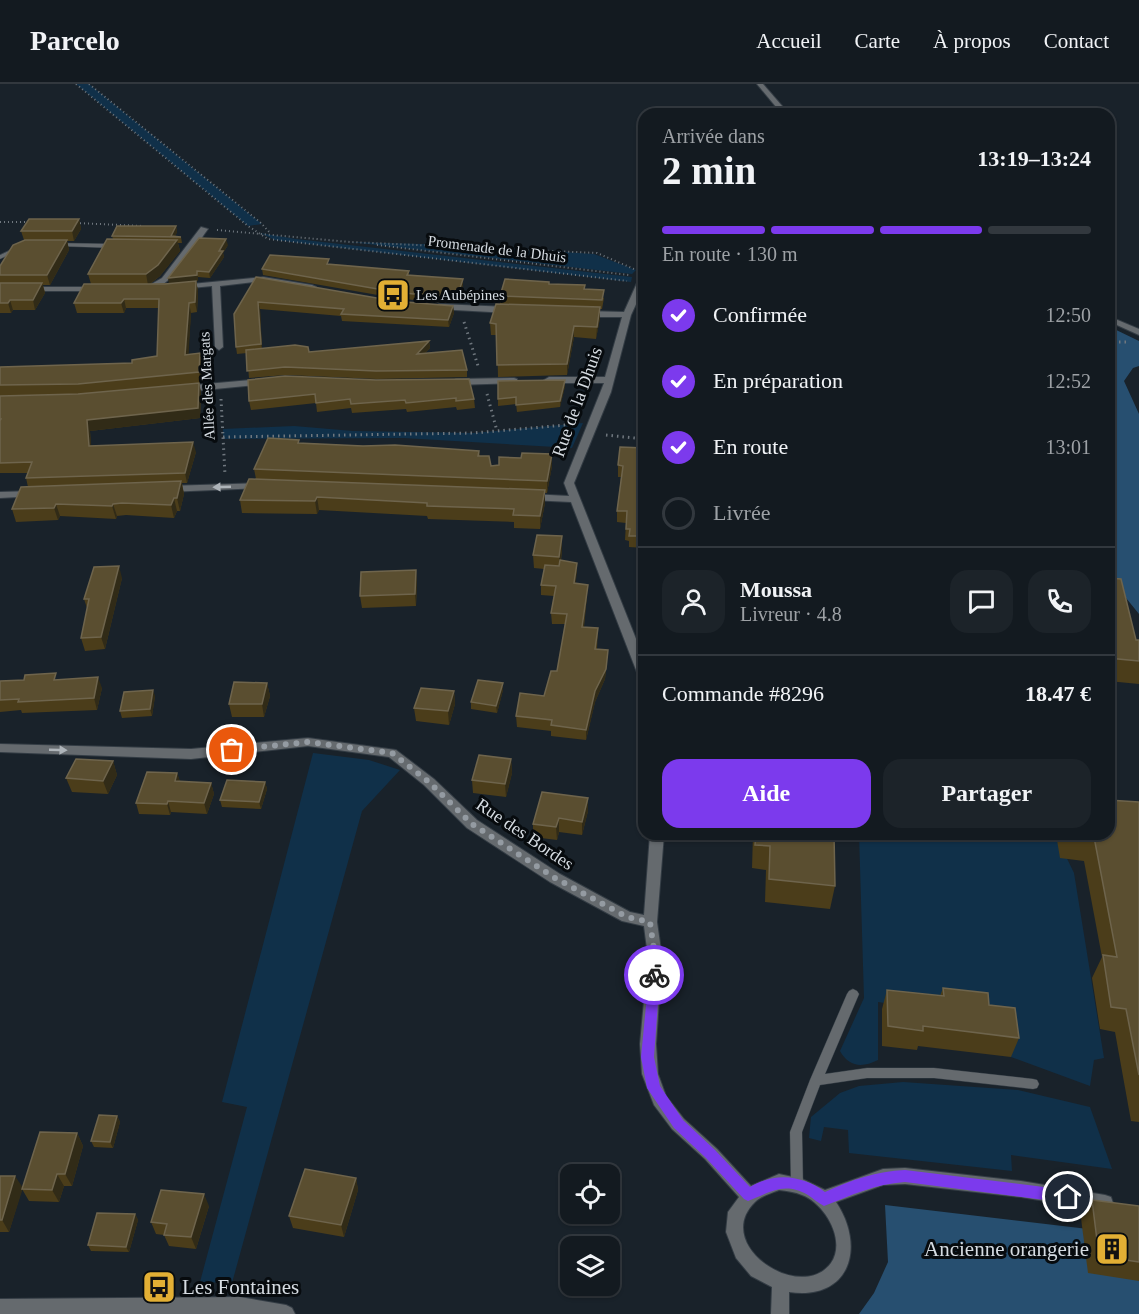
<!DOCTYPE html>
<html lang="fr">
<meta charset="utf-8">
<style>
:root{--surface:#131a20;--page:#1c2329;--text:#f1f3f6;--muted:#9da1a5;--line:#32383e;--accent:#7c3aed}
body{margin:0;font-family:"Times New Roman",serif;background:var(--page);color:var(--text);height:100vh;display:flex;flex-direction:column;font-size:22px;white-space:nowrap}
*{box-sizing:border-box;margin:0}
p{font-size:20px;color:var(--muted)}
.icon{flex:none;width:33px;height:33px;fill:none;stroke:currentColor;stroke-width:2;stroke-linecap:round;stroke-linejoin:round}
.map{position:relative;flex:1;overflow:hidden}
.side{position:absolute;left:638px;top:24px;width:477px;height:732px;display:flex;flex-direction:column;background:var(--surface);border-radius:18px;box-shadow:0 2px 4px #0004,0 0 0 2px var(--line)}
.side>*{flex:none}
.buttons{position:absolute;left:560px;top:1080px;display:grid;gap:12px}
.buttons a{display:grid;place-items:center;width:60px;height:60px;border-radius:12px;background:var(--surface);box-shadow:0 2px 4px #0004,0 0 0 2px var(--line);font-size:30px}
.pin{position:absolute;display:grid;place-items:center;width:51px;height:51px;color:#fff;margin:-26px;border:3px solid #fff;border-radius:50%;box-shadow:0 2px 6px #0007}
.courier{position:absolute;display:grid;place-items:center;width:60px;height:60px;margin:-30px;border:4px solid #7c3aed;border-radius:50%;background:#fff;color:#222;box-shadow:0 2px 8px #0007}
.head em{font-style:normal;font-weight:700}
.head div{display:flex;flex-direction:column-reverse}
.head{display:flex;align-items:center;justify-content:space-between;height:102px;padding:0 24px}
h1{font-size:39px;font-weight:700;line-height:45px}
.bar{display:grid;grid-template-columns:repeat(4,1fr);gap:9px 6px;align-content:center;height:72px;padding:0 24px}
.bar i{height:8px;border-radius:4px;background:var(--line)}
.bar .on{background:var(--accent)}
.bar p{grid-column:span 4}
.line{display:flex;align-items:center;gap:15px;padding:0 24px;border-top:2px solid var(--line)}
.line div{flex:1}
.round{display:grid;place-items:center;flex:none;width:63px;height:63px;border-radius:18px;background:var(--page)}
ol{padding:0 24px;list-style:none}
li{display:flex;align-items:center;gap:18px;height:66px}
li p{margin-inline-start:auto}
li .icon{padding:6px;border-radius:50%;background:var(--accent);color:#fff;stroke-width:4}
li:last-child{color:var(--muted)}
li i{width:33px;height:33px;border:3px solid var(--line);border-radius:50%}
.action{display:flex;gap:12px;margin-top:auto;padding:12px 24px}
.action a{flex:1;height:69px;border-radius:18px;background:var(--accent);color:#fff;font-size:24px;font-weight:700;line-height:69px;text-align:center}
.action a+a{background:var(--page);color:var(--text)}
header{display:flex;align-items:center;gap:36px;box-sizing:border-box;height:84px;padding:0 30px;background:var(--surface);border-bottom:2px solid var(--line)}
header strong{font-size:28px}
nav{display:flex;gap:33px;margin-inline-start:auto;font-size:21px}
.map>svg:first-child{display:block}
</style>
<header>
<strong>Parcelo</strong>
<nav><a>Accueil</a><a>Carte</a><a>À propos</a><a>Contact</a></nav>
</header>
<div class="map">
<svg width="1139" height="1230" viewBox="0 0 1139 1230">
<rect width="100%" height="100%" fill="#19222a"/>
<g fill="#103049">
<polygon points="76,0 89,0 262,140 248,142"/>
<polygon points="260,149 296,155 632,193 631,198 275,156"/>
<polygon points="350,158 458,161 594,170 636,186 632,190"/>
<polygon points="583,339 572,364 403,354 223,355 223,345 294,342 353,347 473,349"/>
<polygon points="313,669 369,676 400,686 362,727 232,1199 200,1198 247,1023 222,1018"/>
<path d="M859 750H1052L1056 752 1074 789 1104 974 1094 976 1090 1002 1011 973 1005 936 878 918V976C862 984 849 983 840 967L864 914Z"/>
<polygon points="903,998 1018,1006 1090,1023 1112,1085 1011,1071 1012,1087 849,1069 848,1046 824,1043 821,1057 809,1054 811,1033 840,1009 859,1002"/>
</g>
<g fill="#274f70">
<polygon points="1108,242 1139,257 1139,282 1133,284 1124,297 1139,330 1139,530 1109,493"/>
<polygon points="885,1121 1139,1151 1139,1230 859,1230 874,1209 888,1178"/>
</g>
<g fill="none" stroke-linecap="round" stroke-linejoin="round">
<defs>
<g id="service">
<polygon points="57,159 115,160 118,162 115,164 55,162 54,161"/>
<polygon points="17,163 20,165 19,166 0,175 0,171"/>
<polygon points="853,905 857,907 859,910 825,990 867,984 934,984 1033,995 1037,996 1039,1000 1037,1004 1033,1005 934,994 867,994 820,1001 802,1048 803,1101 801,1105 797,1107 793,1105 791,1101 790,1048 810,996 847,910 849,907"/>
</g>
<g id="minor">
<path d="M201 143 208 145C196 161 169 207 148 206V202L162 194Z"/>
<polygon points="641,190 644,190 644,203 631,231 611,308 574,399 644,575 644,595 638,591 571,418 530,416 525,413 530,410 569,412 564,399 604,299 549,299 544,296 549,293 605,293 622,233 586,233 582,230 586,227 624,228"/>
<polygon points="263,193 312,201 316,203 312,205 263,197 220,202 223,263 219,266 215,263 212,202 181,205 177,203 181,201"/>
<polygon points="0,203 98,203 102,205 98,207 0,207"/>
<polygon points="439,220 509,223 513,226 509,229 436,225 435,223"/>
<polygon points="514,294 517,295 517,299 456,301 451,298 456,295"/>
<polygon points="262,295 265,296 265,300 184,308 179,305 184,302"/>
<polygon points="261,399 265,400 265,404 167,408 162,405 167,402"/>
<polygon points="33,407 37,408 37,412 0,414 0,408"/>
<path d="M308 654 396 666 434 695 477 736 560 790 630 828 644 831 650 750H664L657 838 662 873 656 960 658 990 666 1012 684 1035 717 1065 751 1102 779 1090 802 1095 825 1106 883 1085 905 1084 1021 1097 1105 1111 1111 1113 1113 1119 1111 1125 1105 1127 1021 1113 905 1100 883 1101 836 1118C866 1163 850 1217 789 1208V1230H771L772 1203 751 1192 736 1174 726 1148 728 1128 739 1113 705 1075 672 1045 654 1021 642 990 640 960 648 873 644 842 622 837 550 798 467 744 424 701 389 673 308 662 191 675 0 668V660L191 665ZM779 1106C787 1107 795 1108 802 1111 824 1119 847 1156 831 1179 801 1220 711 1161 755 1118 761 1112 772 1109 779 1106Z"/>
<polygon points="240,1213 286,1221 292,1224 295,1230 0,1230 0,1215"/>
</g>
<g id="tertiary">
<polygon points="757,0 763,0 789,30 782,30"/>
<polygon points="1108,232 1139,245 1139,251 1108,237"/>
</g>
</defs>
<use href="#service" stroke="#333c44" stroke-width="1"/>
<use href="#minor" stroke="#333c44" stroke-width="2"/>
<use href="#tertiary" stroke="#333c44" stroke-width="2"/>
<g stroke="#6f777e" stroke-width="2" stroke-dasharray="1 3" stroke-linecap="butt">
<polyline points="76,0 248,142 268,155 627,197"/>
<polyline points="89,0 261,139 271,150"/>
<polyline points="0,138 32,138"/>
<polyline points="76,139 143,142"/>
<polyline points="217,146 350,158 597,169 634,185"/>
<polyline points="377,161 629,191"/>
</g>
<g stroke="#6f777e" stroke-width="3" stroke-dasharray="1.5 4" stroke-linecap="butt">
<polyline points="464,238 479,285"/>
<polyline points="1108,258 1126,258"/>
<polyline points="487,310 497,347"/>
<polyline points="221,315 225,391"/>
<polyline points="606,351 644,355"/>
<polyline points="223,353 473,349 577,340"/>
</g>
<use href="#service" fill="#656a6e" fill-rule="evenodd"/>
<use href="#minor" fill="#656a6e" fill-rule="evenodd"/>
<use href="#tertiary" fill="#656a6e" fill-rule="evenodd"/>
</g>
<g fill="#4b3d1a">
<polygon points="79,135 81,145 74,157 67,157 69,166 50,201 43,201 45,209 35,226 13,226 11,229 0,229 0,182 24,156 21,147"/>
<polygon points="176,142 177,148 175,152 181,153 182,159 178,159 180,167 160,192 150,200 169,199 228,161 223,169 224,173 210,194 198,193 198,197 196,197 198,207 197,228 191,229 188,270 200,269 202,279 201,299 81,310 0,312 0,283 132,279 157,272 159,224 126,224 124,229 77,229 74,219 91,200 88,190 113,155 112,152"/>
<polygon points="330,180 409,187 409,191 463,195 463,201 457,219 433,218 395,214 263,191 262,185"/>
<polygon points="256,193 394,217 453,222 454,229 449,243 342,237 341,232 260,225 262,264 309,268 429,257 430,264 425,269 467,286 467,293 377,295 286,291 249,294 247,269 237,270 236,263"/>
<polygon points="549,200 585,201 585,205 604,214 602,225 600,225 600,234 596,255 574,253 567,291 498,293 497,251 491,251 490,239 500,220 500,212"/>
<polygon points="644,280 644,322 636,322 637,313"/>
<polygon points="248,296 474,315 475,324 457,326 456,323 407,328 406,325 352,329 351,324 317,328 316,319 251,326 249,317"/>
<polygon points="498,297 565,302 560,323 517,328 516,320 498,322"/>
<polygon points="199,299 201,309 200,334 90,347 91,362 196,368 187,399 182,399 184,410 180,427 177,427 174,434 126,431 117,432 116,435 60,432 58,436 16,438 12,425 28,403 26,394 28,389 0,389 0,312 78,310"/>
<polygon points="299,356 299,359 479,367 480,372 491,382 552,382 547,409 545,409 545,419 540,445 514,444 514,438 428,435 427,432 319,426 317,430 242,429 240,416 256,395 254,385"/>
<polygon points="644,364 644,464 629,463 629,457 625,456 626,439 617,438 617,427 621,393 618,393 618,381"/>
<polygon points="562,452 562,466 561,477 577,479 575,500 587,512 584,543 598,544 597,565 607,576 605,595 595,618 586,656 551,652 551,647 517,643 516,632 544,612 557,587 565,540 552,540 551,529 554,512 541,511 541,501 544,485 534,484 533,471"/>
<polygon points="122,494 105,565 85,567 81,554 87,524 84,515"/>
<polygon points="1108,494 1136,556 1139,556 1139,600 1108,597"/>
<polygon points="417,497 416,522 362,524 360,512"/>
<polygon points="58,596 102,604 97,626 22,629 21,626 0,628 0,597"/>
<polygon points="267,599 270,612 264,633 232,633 229,620"/>
<polygon points="503,599 503,606 497,629 471,625 471,618"/>
<polygon points="454,607 455,620 449,641 416,637 414,624"/>
<polygon points="155,612 152,632 122,634 120,627"/>
<polygon points="511,675 512,689 506,713 473,709 472,696"/>
<polygon points="113,677 117,691 108,710 72,708 66,694"/>
<polygon points="177,689 180,698 211,699 214,710 207,730 171,728 170,731 139,730 136,719"/>
<polygon points="265,698 267,705 261,725 222,723 220,716"/>
<polygon points="1139,718 1139,1038 1131,1037 1115,948 1100,945 1092,894 1102,873 1084,777 1060,774 1056,750 1108,750"/>
<polygon points="588,727 582,751 559,748 557,756 533,753 533,740"/>
<polygon points="753,750 834,750 835,802 830,825 765,818 766,786 752,784"/>
<polygon points="943,904 989,921 1019,954 1011,973 918,962 917,966 882,962 882,925 887,906 940,912"/>
<polygon points="117,1032 120,1038 113,1064 94,1063 91,1057"/>
<polygon points="77,1049 83,1062 72,1102 64,1102 59,1118 29,1117 22,1105 9,1148 0,1148 0,1092 22,1104"/>
<polygon points="356,1094 358,1106 344,1153 293,1144 289,1132"/>
<polygon points="1092,1116 1139,1122 1139,1197 1088,1189 1081,1134"/>
<polygon points="209,1122 196,1165 169,1162 164,1151 156,1150 151,1138"/>
<polygon points="135,1130 138,1136 129,1168 91,1167 88,1161"/>
</g>
<g fill="#312b17">
<polygon points="79,135 81,145 74,157 72,147"/>
<polygon points="176,142 177,148 175,153 171,153"/>
<polygon points="226,155 228,161 223,169 224,173 210,194 209,188 219,167"/>
<polygon points="67,156 69,166 50,201 47,191"/>
<polygon points="177,156 180,167 160,192 148,201 146,190"/>
<polygon points="197,187 198,193 198,197 196,197 198,207 197,228 195,218 169,200 168,194"/>
<polygon points="463,195 463,201 457,219 457,213"/>
<polygon points="42,199 45,209 35,226 33,216"/>
<polygon points="124,215 126,224 124,229 121,219"/>
<polygon points="10,216 13,226 11,229 8,219"/>
<polygon points="258,218 260,225 262,268 261,260"/>
<polygon points="189,219 191,229 188,281 185,271"/>
<polygon points="453,222 454,229 449,243 448,236"/>
<polygon points="600,223 600,234 596,255 597,243"/>
<polygon points="574,242 574,253 567,291 567,280"/>
<polygon points="429,257 430,264 417,278 417,270"/>
<polygon points="200,269 202,279 201,299 199,288"/>
<polygon points="565,296 565,302 560,323 560,317"/>
<polygon points="199,299 201,309 200,334 90,347 92,372 89,362 87,336"/>
<polygon points="193,358 196,368 187,399 185,389"/>
<polygon points="552,370 552,382 547,409 547,397"/>
<polygon points="181,397 184,410 180,427 177,414"/>
<polygon points="545,406 545,419 540,445 540,432"/>
<polygon points="317,413 319,426 317,430 315,417"/>
<polygon points="174,414 177,427 174,434 171,421"/>
<polygon points="56,420 60,432 58,436 54,424"/>
<polygon points="113,420 117,432 116,435 112,422"/>
<polygon points="562,452 562,466 559,486 559,473"/>
<polygon points="577,479 577,489 574,510 574,499"/>
<polygon points="119,482 122,494 105,565 101,553"/>
<polygon points="416,486 417,497 416,522 415,510"/>
<polygon points="588,501 587,512 582,554 582,543"/>
<polygon points="608,566 605,595 595,618 586,656 586,646 595,607"/>
<polygon points="98,593 102,604 97,626 94,614"/>
<polygon points="267,599 270,612 264,633 262,620"/>
<polygon points="503,599 503,606 497,629 496,622"/>
<polygon points="153,606 155,612 152,632 150,625"/>
<polygon points="454,607 455,620 449,641 448,627"/>
<polygon points="511,675 512,689 506,713 505,700"/>
<polygon points="113,677 117,691 108,710 103,697"/>
<polygon points="177,689 181,700 175,697"/>
<polygon points="265,698 267,705 261,725 259,718"/>
<polygon points="211,699 214,710 207,730 204,719"/>
<polygon points="588,714 588,727 582,751 582,738"/>
<polygon points="168,717 171,728 170,731 167,720"/>
<polygon points="559,734 559,748 557,756 556,743"/>
<polygon points="117,1032 120,1038 113,1064 110,1058"/>
<polygon points="77,1049 83,1062 72,1102 65,1090"/>
<polygon points="57,1090 64,1102 59,1118 52,1106"/>
<polygon points="15,1092 23,1104 9,1148 2,1136"/>
<polygon points="356,1094 358,1106 344,1153 341,1141"/>
<polygon points="204,1110 209,1122 196,1165 191,1153"/>
<polygon points="135,1130 138,1136 129,1168 126,1163"/>
</g>
<g fill="#5a4e30" stroke="#6e644c" stroke-width="1.5">
<polygon points="29,135 79,135 72,147 21,147"/>
<polygon points="117,142 176,142 171,152 181,153 112,152"/>
<polygon points="199,154 226,155 219,167 223,167 209,188 197,187 197,191 168,194"/>
<polygon points="107,155 177,156 158,181 146,190 88,190"/>
<polygon points="25,156 67,156 47,191 0,191 0,182 13,161"/>
<polygon points="270,171 329,175 327,180 409,187 407,191 463,195 457,213 433,212 395,208 262,185"/>
<polygon points="256,193 394,217 453,222 448,236 341,230 344,225 258,218 261,260 236,263 234,230"/>
<polygon points="505,195 549,198 549,200 585,201 584,205 604,206 602,216 500,212"/>
<polygon points="196,197 195,218 189,219 185,271 200,269 199,288 78,300 0,301 0,283 132,279 132,276 157,272 159,215 124,215 121,219 74,219 84,200 165,200"/>
<polygon points="0,199 42,199 33,216 10,216 8,219 0,219"/>
<polygon points="496,220 600,223 597,243 574,242 567,280 497,281 496,240 490,239"/>
<polygon points="429,257 417,270 462,266 467,286 376,287 285,283 247,287 246,266 295,261 308,263 309,268"/>
<polygon points="644,280 644,313 637,313"/>
<polygon points="285,292 376,296 469,295 474,315 456,317 456,314 406,319 405,316 351,320 350,315 316,319 315,310 249,317 248,296"/>
<polygon points="565,296 560,317 516,321 516,313 498,315 498,297"/>
<polygon points="199,299 198,324 87,336 89,362 193,358 185,389 26,394 32,378 0,379 0,337 1,335 0,335 0,312 78,310"/>
<polygon points="268,354 299,356 298,359 363,362 395,361 479,367 478,372 489,372 491,382 499,381 499,373 521,374 522,369 552,370 547,397 254,385"/>
<polygon points="620,363 644,364 644,452 629,452 630,445 626,445 627,427 617,427 623,382 618,381"/>
<polygon points="249,395 252,395 545,406 540,432 513,431 514,425 427,422 427,419 317,413 315,417 240,416"/>
<polygon points="181,397 177,414 174,414 171,421 122,419 113,420 112,422 56,420 54,424 12,425 21,403"/>
<polygon points="537,451 562,452 559,473 533,471"/>
<polygon points="560,476 577,479 574,499 588,501 582,543 598,544 595,565 608,566 606,585 595,607 586,646 551,641 552,636 516,632 520,609 544,612 551,587 557,587 567,530 551,529 556,502 541,501 545,481 559,482"/>
<polygon points="119,482 101,553 81,554 89,515 84,515 94,483"/>
<polygon points="416,486 415,510 360,512 361,488"/>
<polygon points="1108,494 1121,495 1136,556 1139,556 1139,577 1108,574"/>
<polygon points="56,589 54,596 98,593 94,614 18,618 19,615 0,616 0,597 24,596 25,591"/>
<polygon points="478,596 503,599 496,622 471,618"/>
<polygon points="234,598 267,599 262,620 229,620"/>
<polygon points="421,604 454,607 448,627 414,624"/>
<polygon points="153,606 150,625 120,627 124,608"/>
<polygon points="479,671 511,675 505,700 472,696"/>
<polygon points="76,675 113,677 103,697 66,694"/>
<polygon points="147,688 177,689 175,697 211,699 204,719 168,717 167,720 136,719"/>
<polygon points="227,696 265,698 259,718 220,716"/>
<polygon points="542,708 588,714 582,738 559,734 556,743 533,740"/>
<polygon points="1108,716 1139,718 1139,991 1126,925 1111,923 1103,871 1117,873 1094,753 1069,750 1108,750"/>
<polygon points="756,750 834,750 835,802 769,795 770,762 755,761"/>
<polygon points="943,904 988,909 989,921 1015,924 1019,954 923,942 923,947 888,942 887,906 944,912"/>
<polygon points="99,1031 117,1032 110,1058 91,1057"/>
<polygon points="40,1048 77,1049 65,1090 57,1090 52,1106 22,1105"/>
<polygon points="305,1085 356,1094 341,1141 289,1132"/>
<polygon points="0,1092 15,1092 2,1136 0,1136"/>
<polygon points="161,1106 204,1110 191,1153 164,1151 167,1140 151,1138"/>
<polygon points="1092,1116 1139,1122 1139,1178 1099,1172"/>
<polygon points="97,1129 135,1130 126,1163 88,1161"/>
</g>
<defs><path id="oneway-solid" d="M-6-.8H1V-3.2L6.5 0L1 3.2V.8H-6Z" transform="scale(1.5)"/></defs>
<g fill="#aeb4b9">
<use href="#oneway-solid" transform="translate(222 403) rotate(178)"/>
<use href="#oneway-solid" transform="translate(58 666) rotate(2)"/>
</g>
<path fill="#7c3aed" d="M654 886 660 891 654 973 660 1002 683 1036 715 1066 750 1103C775 1088 802 1091 825 1108 851 1096 877 1087 905 1086L1068 1106 1073 1108 1075 1113 1073 1117 1068 1119 905 1098C875 1100 852 1111 824 1122 818 1119 814 1115 808 1111 783 1097 770 1109 748 1117L744 1115 706 1074 674 1044 647 1004 641 973 649 891Z"/>
<g fill="none" stroke-linecap="round" stroke-linejoin="round">
<polyline stroke="#949ba2" stroke-width="6" stroke-dasharray="0 10.8" points="232,666 308,658 392,669 429,698 472,740 555,794 627,833 650,838 655,873 654,891"/>
</g>
<defs>
<symbol id="bus-square" viewBox="-11 -11 22 22"><rect x="-9" y="-9" width="18" height="18" rx="4" fill="#e2af34" stroke="#070b0e"/><path d="M-5-6H5V4H4V6H2V4H-2V6H-4V4H-5ZM-3.5-4V0h7V-4ZM-3.5 1.2v1.5H-2V1.2ZM2 1.2v1.5H3.5V1.2Z" fill="#111"/></symbol>
<symbol id="building-square" viewBox="-11 -11 22 22"><rect x="-9" y="-9" width="18" height="18" rx="4" fill="#e2af34" stroke="#070b0e"/><path d="M-4-6H4V6H1V3H-1V6H-4ZM-2.5-4.3h1.7v1.8h-1.7ZM.8-4.3h1.7v1.8H.8ZM-2.5-1h1.7V.8h-1.7ZM.8-1h1.7V.8H.8Z" fill="#111"/></symbol>
</defs>
<g fill-rule="evenodd">
<use href="#bus-square" x="374" y="192" width="38" height="38"/>
<use href="#building-square" x="1093" y="1146" width="38" height="38"/>
<use href="#bus-square" x="140" y="1184" width="38" height="38"/>
</g>
<g text-anchor="middle" dominant-baseline="central" stroke-width="6" stroke-linejoin="round" paint-order="stroke">
<g font-size="15" fill="#d6dce2" stroke="#070b0e">
<text transform="translate(497 165) rotate(7)">Promenade de la Dhuis</text>
<text transform="translate(207 302) rotate(-93)">Allée des Margats</text>
</g>
<g font-size="15" fill="#d6dce2" stroke="#070b0e" text-anchor="start">
<text x="416" y="211">Les Aubépines</text>
</g>
<g font-size="18" fill="#d6dce2" stroke="#070b0e">
<text transform="translate(577 318) rotate(-70)">Rue de la Dhuis</text>
<text transform="translate(525 750) rotate(34)">Rue des Bordes</text>
</g>
<g font-size="21" fill="#d6dce2" stroke="#070b0e" text-anchor="end">
<text x="1089" y="1165">Ancienne orangerie</text>
<text x="182" y="1203" text-anchor="start">Les Fontaines</text>
</g>
</g>
</svg>
<div class="buttons">
<a><svg class="icon" aria-label="locate" viewBox="0 0 24 24"><circle cx="12" cy="12" r="6"/><path d="M12 2v4M12 18v4M2 12h4M18 12h4"/></svg></a>
<a><svg class="icon" aria-label="layers" viewBox="0 0 24 24"><path d="M12 4l9 5-9 5-9-5zM3 14l9 5 9-5"/></svg></a>
</div>
<div class="pin" style="left:232px;top:666px;background:#ea580c"><svg class="icon" aria-label="bag" viewBox="0 0 24 24"><path d="M5 8h14l-1 12H6zM9 8a3 3 0 0 1 6 0"/></svg></div>
<div class="pin" style="left:1068px;top:1113px;background:#1f2937"><svg class="icon" aria-label="home" viewBox="0 0 24 24"><path d="M3 11l9-7 9 7M6 9v11h12V9"/></svg></div>
<div class="courier" style="left:654px;top:891px"><svg class="icon" aria-label="bike" viewBox="0 0 24 24"><circle cx="6" cy="16" r="4"/><circle cx="18" cy="16" r="4"/><path d="M6 16l4-8h5l3 8M10 8l3 8H6M13 5h3"/></svg></div>
<section class="side">
<div class="head"><div><h1>2 min</h1><p>Arrivée dans</p></div><em>13:19–13:24</em></div>
<div class="bar"><i class="on"></i><i class="on"></i><i class="on"></i><i></i><p>En route · 130 m</p></div>
<ol>
<li><svg class="icon" aria-label="check" viewBox="0 0 24 24"><path d="M5 12l5 5 9-10"/></svg>Confirmée<p>12:50</p></li>
<li><svg class="icon" aria-label="check" viewBox="0 0 24 24"><path d="M5 12l5 5 9-10"/></svg>En préparation<p>12:52</p></li>
<li><svg class="icon" aria-label="check" viewBox="0 0 24 24"><path d="M5 12l5 5 9-10"/></svg>En route<p>13:01</p></li>
<li><i></i>Livrée</li>
</ol>
<div class="line" style="height:108px"><a class="round"><svg class="icon" aria-label="person" viewBox="0 0 24 24"><circle cx="12" cy="8" r="4"/><path d="M4 21q1-7 8-7t8 7"/></svg></a><div><b>Moussa</b><p>Livreur · 4.8</p></div><a class="round"><svg class="icon" aria-label="chat" viewBox="0 0 24 24"><path d="M4 5h16v11H9l-5 4z"/></svg></a><a class="round"><svg class="icon" aria-label="phone" viewBox="0 0 24 24"><path d="M5 4h4l2 5-3 2q2 4 5 5l2-3 5 2v4C11 20 4 13 5 4z"/></svg></a></div>
<div class="line" style="height:78px"><div>Commande #8296</div><b>18.47 €</b></div>
<div class="action"><a>Aide</a><a>Partager</a></div>
</section>
</div>
